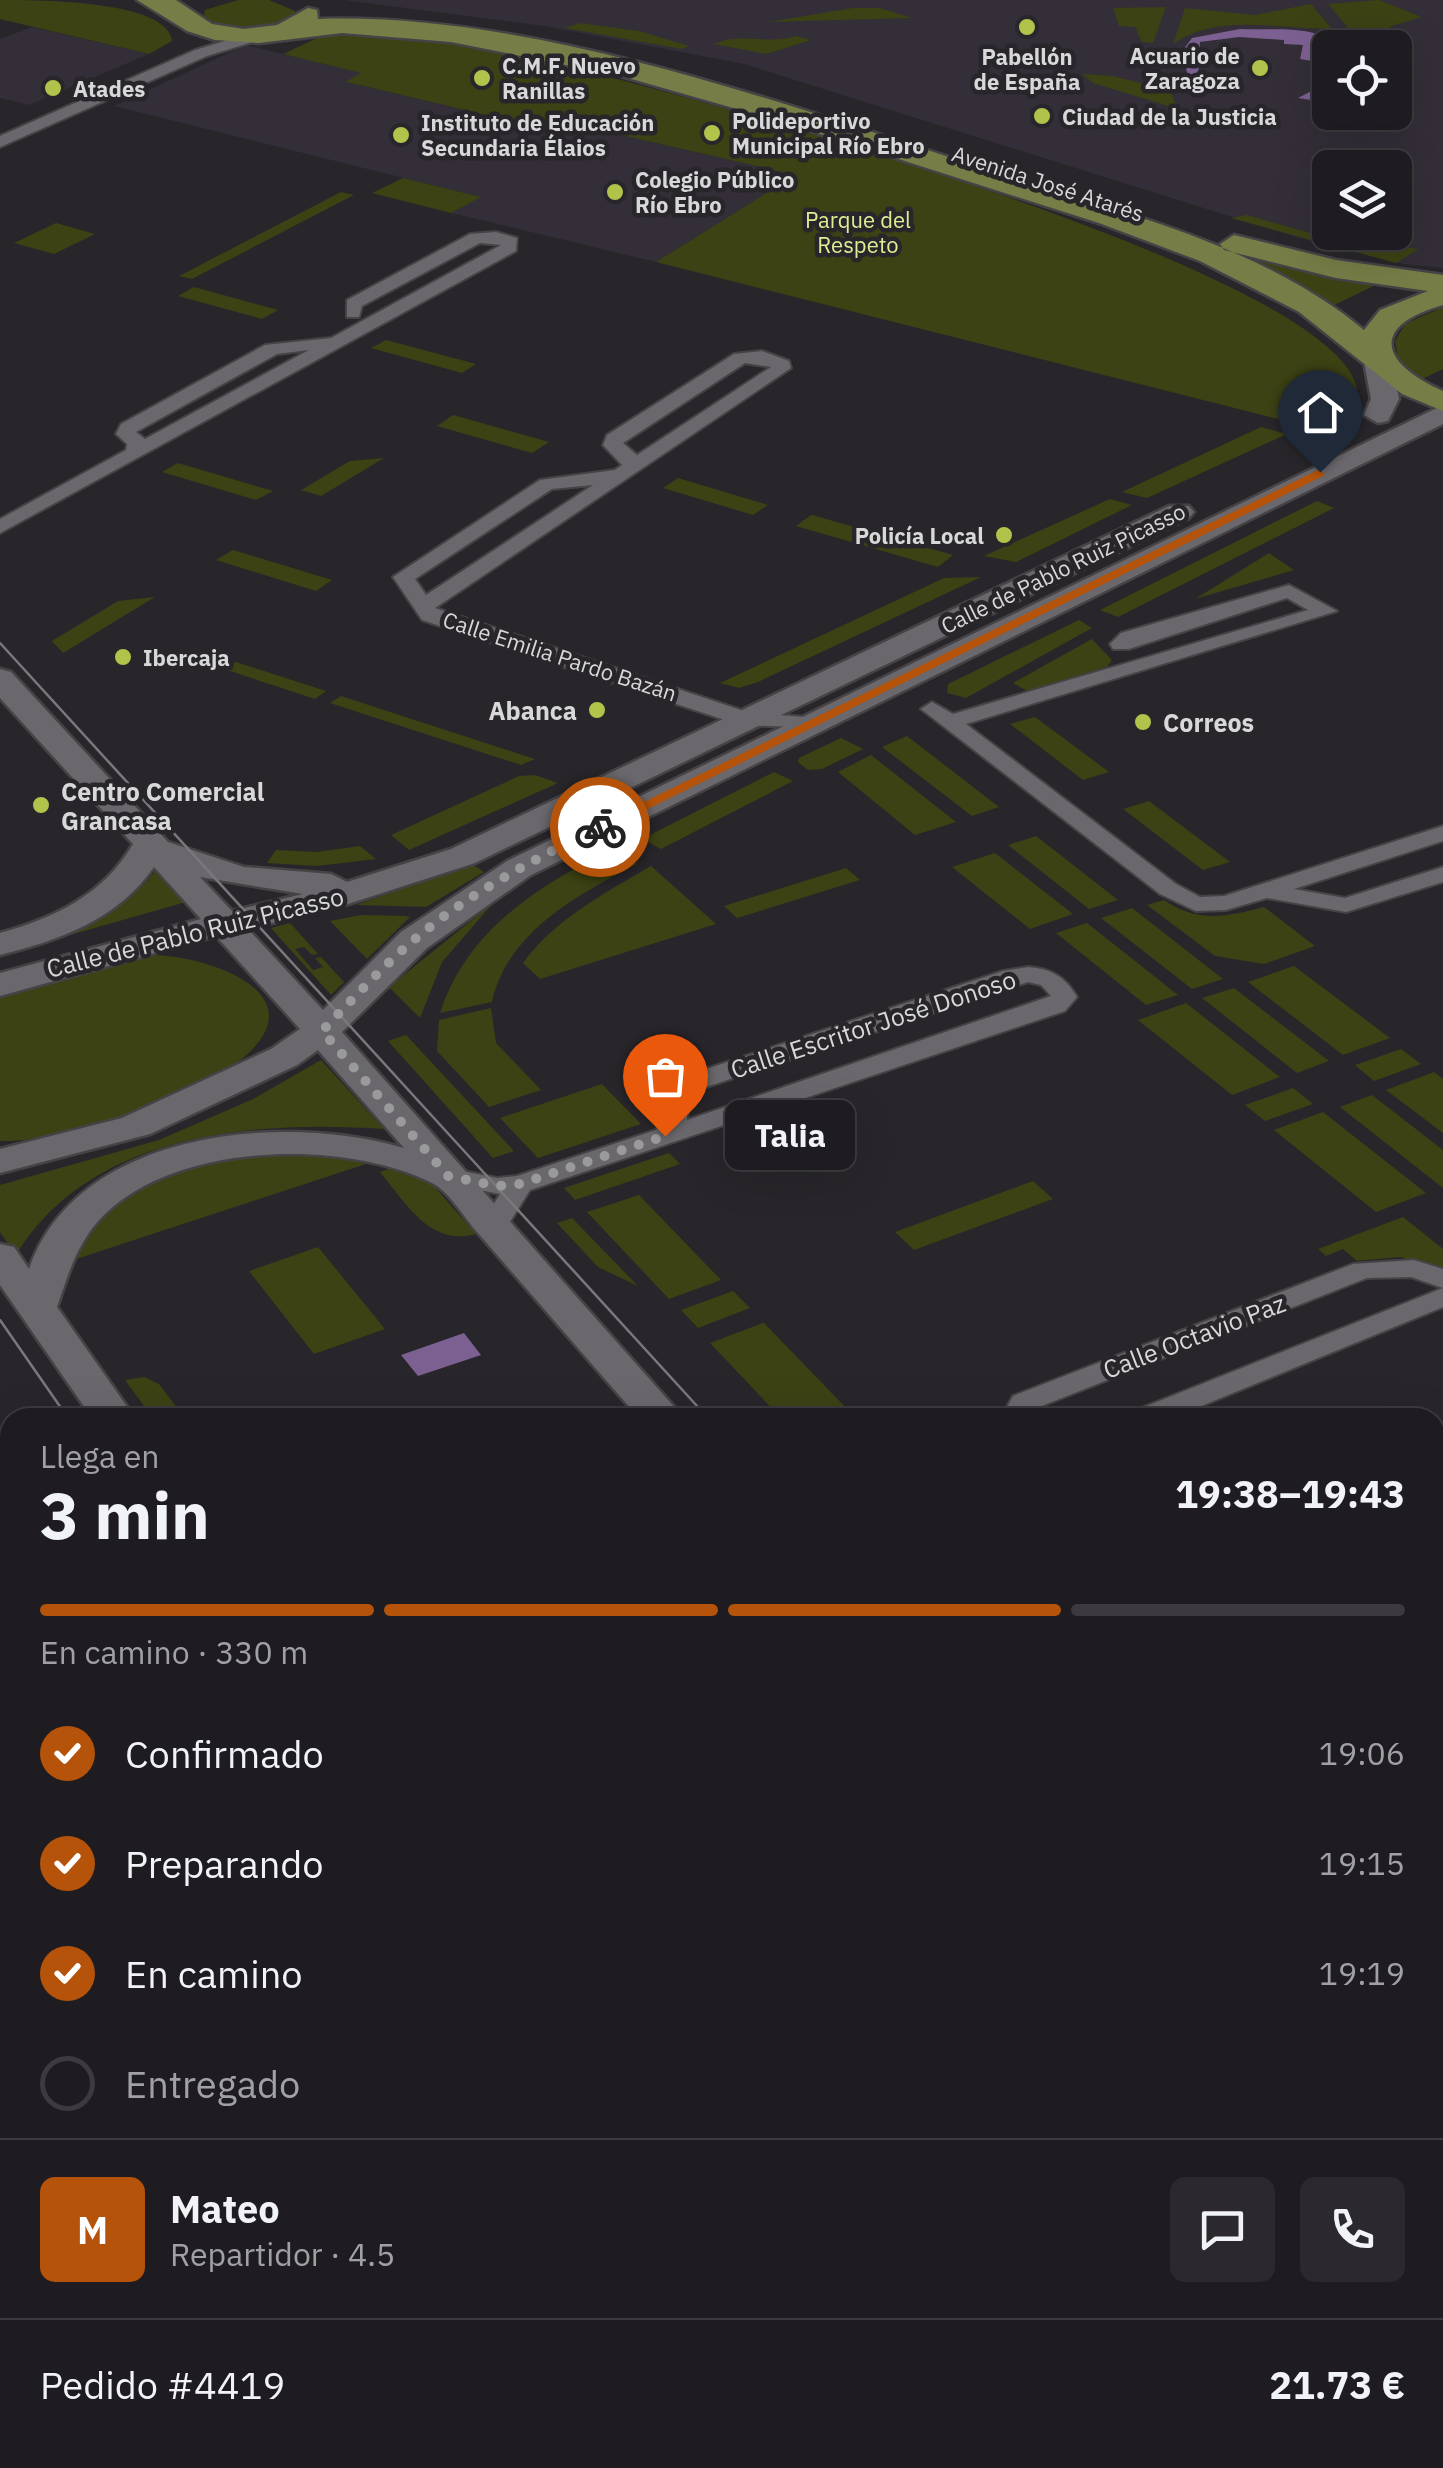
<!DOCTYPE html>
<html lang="es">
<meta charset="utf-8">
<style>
:root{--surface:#1e1c20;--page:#2b292d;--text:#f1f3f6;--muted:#a1a1a5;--line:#3c3a3e;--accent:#b45309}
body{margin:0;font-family:"IBM Plex Sans",sans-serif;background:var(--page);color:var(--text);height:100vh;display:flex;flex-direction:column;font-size:38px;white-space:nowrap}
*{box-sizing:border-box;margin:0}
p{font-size:32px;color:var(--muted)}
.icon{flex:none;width:55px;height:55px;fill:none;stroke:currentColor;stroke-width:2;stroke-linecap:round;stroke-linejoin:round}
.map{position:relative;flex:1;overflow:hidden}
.details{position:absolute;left:0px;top:1408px;width:1445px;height:1062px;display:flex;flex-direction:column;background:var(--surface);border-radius:30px 30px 0 0;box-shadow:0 10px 40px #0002,0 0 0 2px var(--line)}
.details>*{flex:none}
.buttons{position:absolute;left:1312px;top:30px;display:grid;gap:20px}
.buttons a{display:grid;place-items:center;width:100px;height:100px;border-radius:15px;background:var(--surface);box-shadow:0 10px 40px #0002,0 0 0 2px var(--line);font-size:50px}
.pin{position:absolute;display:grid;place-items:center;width:85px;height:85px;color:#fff;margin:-102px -42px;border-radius:50% 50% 50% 0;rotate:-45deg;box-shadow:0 0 10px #0007}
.pin .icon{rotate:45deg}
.courier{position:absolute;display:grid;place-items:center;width:100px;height:100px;margin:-50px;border:8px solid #b45309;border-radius:50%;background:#fff;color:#222;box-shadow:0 2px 12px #0007}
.bubble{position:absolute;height:70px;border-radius:15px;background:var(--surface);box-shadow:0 10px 40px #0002,0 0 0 2px var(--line);font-size:32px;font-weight:800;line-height:70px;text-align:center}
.headline em{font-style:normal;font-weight:800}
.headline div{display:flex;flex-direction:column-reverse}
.headline{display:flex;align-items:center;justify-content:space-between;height:170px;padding:0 40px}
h1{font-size:65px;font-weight:800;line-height:75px}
.bar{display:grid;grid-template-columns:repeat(4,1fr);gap:15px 10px;align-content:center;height:120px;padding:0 40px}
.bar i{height:12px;border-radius:8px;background:var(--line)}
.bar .current{background:var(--accent)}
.bar p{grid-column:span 4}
.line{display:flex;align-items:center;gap:25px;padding:0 40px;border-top:2px solid var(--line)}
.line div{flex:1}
.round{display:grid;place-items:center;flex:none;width:105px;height:105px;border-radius:15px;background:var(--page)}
ol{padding:0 40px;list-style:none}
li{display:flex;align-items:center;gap:30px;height:110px}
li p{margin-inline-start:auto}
li .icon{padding:10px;border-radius:50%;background:var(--accent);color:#fff;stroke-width:4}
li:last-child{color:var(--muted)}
li i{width:55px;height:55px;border:5px solid var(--line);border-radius:50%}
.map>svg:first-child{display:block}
</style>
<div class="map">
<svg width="1443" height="2468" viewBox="0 0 1443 2468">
<rect width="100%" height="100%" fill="#28262a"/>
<g fill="#332e37" fill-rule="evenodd">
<path d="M343 0H1443V268L1404 264 1299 238 744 64 544 26ZM1330 48H1395V112H1330ZM1330 168H1395V232H1330Z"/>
<polygon points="32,27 149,54 29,105 0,98 0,39"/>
<polygon points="246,45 363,73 347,81 360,85 553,131 569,123 796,175 656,262 451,213 480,197 114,106"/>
</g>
<g fill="#3c4214">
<path d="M0 0C39 0 167 0 172 41L149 54 0 19Z"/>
<path d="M238 0H269L295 11V16C267 33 233 34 203 20L205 10Z"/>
<polygon points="1379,0 1422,17 1392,26 1368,42 1358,40 1328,4"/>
<path d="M1311 4 1332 29C1279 29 1218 13 1173 44L1185 8 1255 15Z"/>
<polygon points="1166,7 1153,43 1142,42 1135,27 1119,26 1113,8"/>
<polygon points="853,8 880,8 912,18 768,22"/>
<polygon points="580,23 639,31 689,46 682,49 565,28"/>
<path d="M330 32C402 32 477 47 548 62 673 90 1336 270 1357 389L1336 411 1306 426 656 262 795 175 569 123 553 131 360 85 345 82 361 73 283 54Z"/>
<path d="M796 36 811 40 766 54 714 44C741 32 769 45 796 36Z"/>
<polygon points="1082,74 1112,76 1170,90 1178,109 1093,83"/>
<polygon points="403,178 481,197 451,213 372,193"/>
<polygon points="341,192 354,195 192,279 179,276"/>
<polygon points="1247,215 1327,238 1419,249 1396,263 1231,218"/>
<polygon points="1141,219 1238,250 1382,282 1330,307"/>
<polygon points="56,223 95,234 54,254 14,243"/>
<polygon points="194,287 278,310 262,319 178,296"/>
<polygon points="1443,307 1443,369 1422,379 1398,359 1395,341 1405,324"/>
<polygon points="386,340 476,364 462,373 371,348"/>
<polygon points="453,415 549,442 532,453 437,426"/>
<polygon points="1261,427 1287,434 1147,498 1122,492"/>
<polygon points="384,458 321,496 301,490 350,461"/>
<polygon points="178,463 273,491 256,500 162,472"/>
<polygon points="678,478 768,505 753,515 663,488"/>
<polygon points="1110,499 1132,505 1016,562 984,556"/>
<polygon points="1317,501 1334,508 1118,617 1100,610"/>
<polygon points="811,515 812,515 953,555 938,567 796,526"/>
<polygon points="233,550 332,580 316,591 216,560"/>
<polygon points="1269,553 1294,570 1195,599"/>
<polygon points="981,577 758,682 739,688 720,683 944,578"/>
<polygon points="155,597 63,653 52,641 118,601"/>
<polygon points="1079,620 1092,628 966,698 947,693 948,684"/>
<polygon points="1092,639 1112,660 1107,667 1027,691 1013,683"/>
<polygon points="236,662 326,691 315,699 224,669"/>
<polygon points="341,696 535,759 521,765 330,703"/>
<polygon points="1035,717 1109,772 1083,780 1010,724"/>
<polygon points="907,736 999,807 972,816 882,747"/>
<polygon points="841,738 863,749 822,769 808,770 798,762 799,758"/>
<polygon points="871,755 956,822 915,835 838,772"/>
<polygon points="774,772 793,781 661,849 642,839"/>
<polygon points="535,775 558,783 409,850 391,835 519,776"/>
<polygon points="1149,801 1230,862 1203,870 1123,809"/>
<polygon points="1036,836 1118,900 1089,909 1008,845"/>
<polygon points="360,846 376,859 317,866 267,863 276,850 317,852"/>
<path d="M611 849 637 864C579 894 507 932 492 1002L440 1013C468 929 536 888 611 849Z"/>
<polygon points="995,853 1073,914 1030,929 952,867"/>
<polygon points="472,864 484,872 426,907 356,905"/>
<path d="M651 866 716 924 540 979 523 963C555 919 605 893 651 866Z"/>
<polygon points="846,868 860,880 737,918 724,906"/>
<path d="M155 871 186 902 28 947C72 927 126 911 155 871Z"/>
<path d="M1164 900C1197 923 1226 917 1264 907L1315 946 1264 964 1215 956 1147 905Z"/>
<polygon points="494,902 442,962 420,1018 389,987"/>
<polygon points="1132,908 1223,979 1192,989 1101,918"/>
<polygon points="361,915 406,916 410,917 367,959 330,921"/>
<polygon points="290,923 318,954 312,955 304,947 295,949 313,970 323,967 315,958 321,957 344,982 331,995 271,928"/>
<polygon points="1087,923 1178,995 1146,1005 1056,933"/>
<path d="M146 955C200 953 322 991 243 1058 194 1099 63 1143 0 1141V998Z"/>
<polygon points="1294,966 1390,1038 1343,1055 1248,982"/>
<polygon points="1234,988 1329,1061 1297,1073 1202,998"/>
<polygon points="1186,1003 1280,1077 1232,1095 1138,1020"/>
<polygon points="491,1008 496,1043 541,1090 489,1107 437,1051 439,1020"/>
<polygon points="406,1035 514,1151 493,1158 388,1041"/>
<polygon points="1401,1049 1421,1064 1374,1081 1355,1065"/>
<path d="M321 1060 384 1129C257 1120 91 1132 16 1255L0 1232V1185L159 1140 253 1099Z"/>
<polygon points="1434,1072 1443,1079 1443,1133 1386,1090"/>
<polygon points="602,1084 641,1124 538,1158 500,1118"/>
<polygon points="1293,1088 1313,1104 1265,1121 1245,1105"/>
<polygon points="1372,1095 1443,1150 1443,1188 1340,1107"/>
<polygon points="1323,1112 1426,1193 1376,1212 1274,1130"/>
<polygon points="265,1148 378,1160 61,1264 71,1242 144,1179"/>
<polygon points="669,1153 680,1164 575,1200 564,1188"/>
<path d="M397 1166 433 1185 476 1234C430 1247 406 1203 380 1172Z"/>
<polygon points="1033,1181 1053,1199 914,1250 895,1232"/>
<polygon points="639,1195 721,1280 669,1299 587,1212"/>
<polygon points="1403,1217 1443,1249 1443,1271 1400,1257 1357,1261 1343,1249 1326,1256 1318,1249"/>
<polygon points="572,1218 638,1286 598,1267 557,1223"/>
<polygon points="318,1247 385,1329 314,1354 249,1271"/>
<polygon points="733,1291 750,1308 698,1328 681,1310"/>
<polygon points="763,1323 764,1323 852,1414 780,1417 710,1343"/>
<polygon points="144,1377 159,1384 184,1417 152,1417 125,1380"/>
</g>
<g fill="#7c6092">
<path d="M1240 29C1268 31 1319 23 1338 47L1330 48V103L1298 98 1325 84 1317 81 1324 63 1300 59 1303 45 1284 44V40L1239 37 1200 42 1198 74 1188 75 1181 53 1192 38Z"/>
<polygon points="464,1333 481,1355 418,1376 401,1355"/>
</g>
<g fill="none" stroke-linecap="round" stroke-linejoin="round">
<defs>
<g id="minor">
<polygon points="264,29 269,31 269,37 207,56 0,147 0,136 195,50"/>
<path d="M496 232 517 238 516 251 0 533V519L126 450 127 444 116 434 121 424 265 345 331 338 501 245 480 243 362 306 359 317H347V300L470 234ZM309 350 145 439 136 432 277 354Z"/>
<path d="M762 351 789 361 791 368 435 608 750 713 819 718V728L740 725 422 620 393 577 540 480 615 470 622 465 603 445 607 435 734 354ZM745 363 771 367 637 455 623 443ZM593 485 426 595 415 579 552 489Z"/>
<polygon points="1289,585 1337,611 966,724 1176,884 1200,897 1224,896 1443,826 1443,841 1294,889 1345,898 1443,867 1443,882 1346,912 1267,898 1226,910 1196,911 1160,894 921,709 932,702 953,714 1308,610 1287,598 1129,649 1113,649 1110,644 1121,633"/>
<path d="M1028 967C1051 969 1065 976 1077 997L1065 1011 530 1190 503 1233 493 1235 479 1227 500 1194 438 1182 435 1176 448 1168 497 1178 517 1176 656 1130 661 1123 662 1098 685 1076 1003 971ZM1028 982 1041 985 1051 996 687 1120 688 1100 703 1088Z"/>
<polygon points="1414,1260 1443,1269 1443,1288 1411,1277 1367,1278 1034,1409 1030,1418 1001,1418 1013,1396 1353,1264"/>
<polygon points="1443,1288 1443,1307 1172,1418 1130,1418 1134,1411"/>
<polygon points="1443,1544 1443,1566 1435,1568 1435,1546"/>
<polygon points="0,1808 10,1811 10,1839 0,1836"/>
<polygon points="10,1860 10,1887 0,1890 0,1863"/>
<polygon points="10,2168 10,2200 0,2203 0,2171"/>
<polygon points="137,2460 189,2460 185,2468 133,2468"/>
<polygon points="356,2460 396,2460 393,2468 353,2468"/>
</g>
<g id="secondary">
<polygon points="1378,354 1392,362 1399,399 1388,421 1378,423 1364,415 1371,399 1364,362"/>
<path d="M1443 405V424L531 875 427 948 342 1032 684 1418H639C585 1356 532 1295 478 1233 465 1219 449 1191 432 1183 344 1139 179 1142 105 1214 78 1240 69 1272 57 1307L135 1418H92L0 1285V1244L14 1247 29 1269C77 1130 283 1112 404 1148L318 1050 297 1065 150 1134 0 1173V1149L122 1118 271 1049 300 1029 216 936 0 996V973L201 919 154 867C117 920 60 940 0 955V933C55 918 104 894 133 844L0 698V669L11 672 168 842 244 867 331 874 347 882 451 849 1169 506H1189L1194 512 1189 518 475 863 348 904 248 929 323 1010 401 932 507 861ZM200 877 303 894 232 911Z"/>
<polygon points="1435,2258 1443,2261 1443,2313 1435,2310"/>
<polygon points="828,2460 888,2460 892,2468 832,2468"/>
</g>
<path id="primary" d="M137 0H176L212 24 244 29 277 25 308 8 317 10 318 19C536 12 782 104 989 170 1115 211 1259 243 1364 330L1380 310 1428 291 1336 278 1224 250 1220 244 1234 235 1336 260 1443 275V305C1369 326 1380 363 1443 391V411L1402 394 1299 312 1200 261 1099 223 789 124 621 76 451 42 342 33 259 43 215 40 187 31Z"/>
</defs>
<use href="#minor" stroke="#454346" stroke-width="4"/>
<use href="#secondary" stroke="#454346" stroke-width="5"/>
<use href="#primary" stroke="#454346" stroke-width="5"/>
<use href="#minor" fill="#6a686c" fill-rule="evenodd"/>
<use href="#secondary" fill="#6a686c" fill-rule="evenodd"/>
<use href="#primary" fill="#767d47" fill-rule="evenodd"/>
<g stroke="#7a787c" stroke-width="2.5">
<polyline points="0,643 708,1418"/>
<polyline points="0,1320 68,1418"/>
</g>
<g stroke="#7a787c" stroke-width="4">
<polyline points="1435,2214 1443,2223"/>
<polyline points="792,2460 798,2468"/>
</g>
</g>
<polygon fill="#b45309" points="1320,469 1325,475 605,830 593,827"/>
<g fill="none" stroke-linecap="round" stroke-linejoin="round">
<path stroke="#9a999c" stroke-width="10" stroke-dasharray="0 18" d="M600 827C535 859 471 892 415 939 382 967 352 1000 322 1031L448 1176 497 1186 520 1184 665 1136"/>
</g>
<g fill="#b2c34c" stroke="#28262a" stroke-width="4">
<circle cx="1027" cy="27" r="10"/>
<circle cx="1260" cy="68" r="10"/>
<circle cx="482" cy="78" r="10"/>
<circle cx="53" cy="88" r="10"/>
<circle cx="1042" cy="116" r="10"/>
<circle cx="712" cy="133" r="10"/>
<circle cx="401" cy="135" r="10"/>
<circle cx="615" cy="192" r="10"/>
<circle cx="1004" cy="535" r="10"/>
<circle cx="123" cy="657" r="10"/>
<circle cx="597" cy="710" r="10"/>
<circle cx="1143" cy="722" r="10"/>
<circle cx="41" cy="805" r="10"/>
</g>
<g text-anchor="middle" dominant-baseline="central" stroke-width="9" stroke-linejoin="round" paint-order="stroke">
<g font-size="22" font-weight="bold" fill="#d8d7d9" stroke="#28262a" text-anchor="start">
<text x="1240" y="55" text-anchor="end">Acuario de<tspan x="1240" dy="25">Zaragoza</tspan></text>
<text x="1027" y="56" text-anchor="middle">Pabellón<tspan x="1027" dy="25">de España</tspan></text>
<text x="502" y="65">C.M.F. Nuevo<tspan x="502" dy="25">Ranillas</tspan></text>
<text x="73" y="88">Atades</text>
<text x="1062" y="116">Ciudad de la Justicia</text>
<text x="732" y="120">Polideportivo<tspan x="732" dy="25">Municipal Río Ebro</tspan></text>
<text x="421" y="122">Instituto de Educación<tspan x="421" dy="25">Secundaria Élaios</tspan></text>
<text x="635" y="179">Colegio Público<tspan x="635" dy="25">Río Ebro</tspan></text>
<text x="984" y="535" text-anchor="end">Policía Local</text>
<text x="143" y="657">Ibercaja</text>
</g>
<g font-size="22" fill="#d8d7d9" stroke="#28262a">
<text transform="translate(1048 183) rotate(18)">Avenida José Atarés</text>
<text transform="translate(1063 568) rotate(-26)">Calle de Pablo Ruiz Picasso</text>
<text transform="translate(560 656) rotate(18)">Calle Emilia Pardo Bazán</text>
</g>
<g font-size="22" fill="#deed94" stroke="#28262a">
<text x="858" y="219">Parque del<tspan x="858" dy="25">Respeto</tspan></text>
</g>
<g font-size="25" font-weight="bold" fill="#d8d7d9" stroke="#28262a" text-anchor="start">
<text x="577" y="710" text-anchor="end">Abanca</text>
<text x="1163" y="722">Correos</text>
<text x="61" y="791">Centro Comercial<tspan x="61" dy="29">Grancasa</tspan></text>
</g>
<g font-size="25" fill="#d8d7d9" stroke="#28262a">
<text transform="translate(195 932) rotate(-14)">Calle de Pablo Ruiz Picasso</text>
<text transform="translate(873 1024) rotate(-18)">Calle Escritor José Donoso</text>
<text transform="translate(1194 1336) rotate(-21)">Calle Octavio Paz</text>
</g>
</g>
</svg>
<div class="buttons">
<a><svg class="icon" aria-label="locate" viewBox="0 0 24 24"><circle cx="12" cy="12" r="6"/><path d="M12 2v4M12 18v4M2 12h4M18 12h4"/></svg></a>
<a><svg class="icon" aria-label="layers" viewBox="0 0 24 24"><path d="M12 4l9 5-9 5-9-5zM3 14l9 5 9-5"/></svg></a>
</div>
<div class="pin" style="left:665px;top:1136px;background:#ea580c"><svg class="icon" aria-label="bag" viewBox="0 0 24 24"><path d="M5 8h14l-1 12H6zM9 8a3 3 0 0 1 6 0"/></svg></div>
<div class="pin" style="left:1320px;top:472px;background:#1f2937"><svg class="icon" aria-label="home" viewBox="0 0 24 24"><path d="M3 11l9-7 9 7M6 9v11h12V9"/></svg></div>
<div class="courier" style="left:600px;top:827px"><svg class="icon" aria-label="bike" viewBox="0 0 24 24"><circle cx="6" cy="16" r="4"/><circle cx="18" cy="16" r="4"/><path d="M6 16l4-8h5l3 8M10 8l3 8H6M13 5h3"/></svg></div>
<div class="bubble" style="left:725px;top:1100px;width:130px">Talia</div>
<section class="details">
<div class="headline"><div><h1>3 min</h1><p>Llega en</p></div><em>19:38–19:43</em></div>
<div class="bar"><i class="current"></i><i class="current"></i><i class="current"></i><i></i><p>En camino · 330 m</p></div>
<ol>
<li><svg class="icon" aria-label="check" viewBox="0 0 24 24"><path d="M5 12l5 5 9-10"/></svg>Confirmado<p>19:06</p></li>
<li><svg class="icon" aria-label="check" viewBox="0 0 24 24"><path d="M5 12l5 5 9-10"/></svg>Preparando<p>19:15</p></li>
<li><svg class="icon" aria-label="check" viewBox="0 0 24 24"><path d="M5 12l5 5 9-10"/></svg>En camino<p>19:19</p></li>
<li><i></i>Entregado</li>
</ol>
<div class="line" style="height:180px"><b class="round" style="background:var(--accent);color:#fff">M</b><div><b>Mateo</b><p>Repartidor · 4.5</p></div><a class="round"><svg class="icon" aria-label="chat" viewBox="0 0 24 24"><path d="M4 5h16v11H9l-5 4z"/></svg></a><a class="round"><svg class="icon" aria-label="phone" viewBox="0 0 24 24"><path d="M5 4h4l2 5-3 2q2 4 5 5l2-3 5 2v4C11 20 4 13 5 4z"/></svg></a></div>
<div class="line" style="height:130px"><div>Pedido #4419</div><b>21.73 €</b></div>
</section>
</div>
